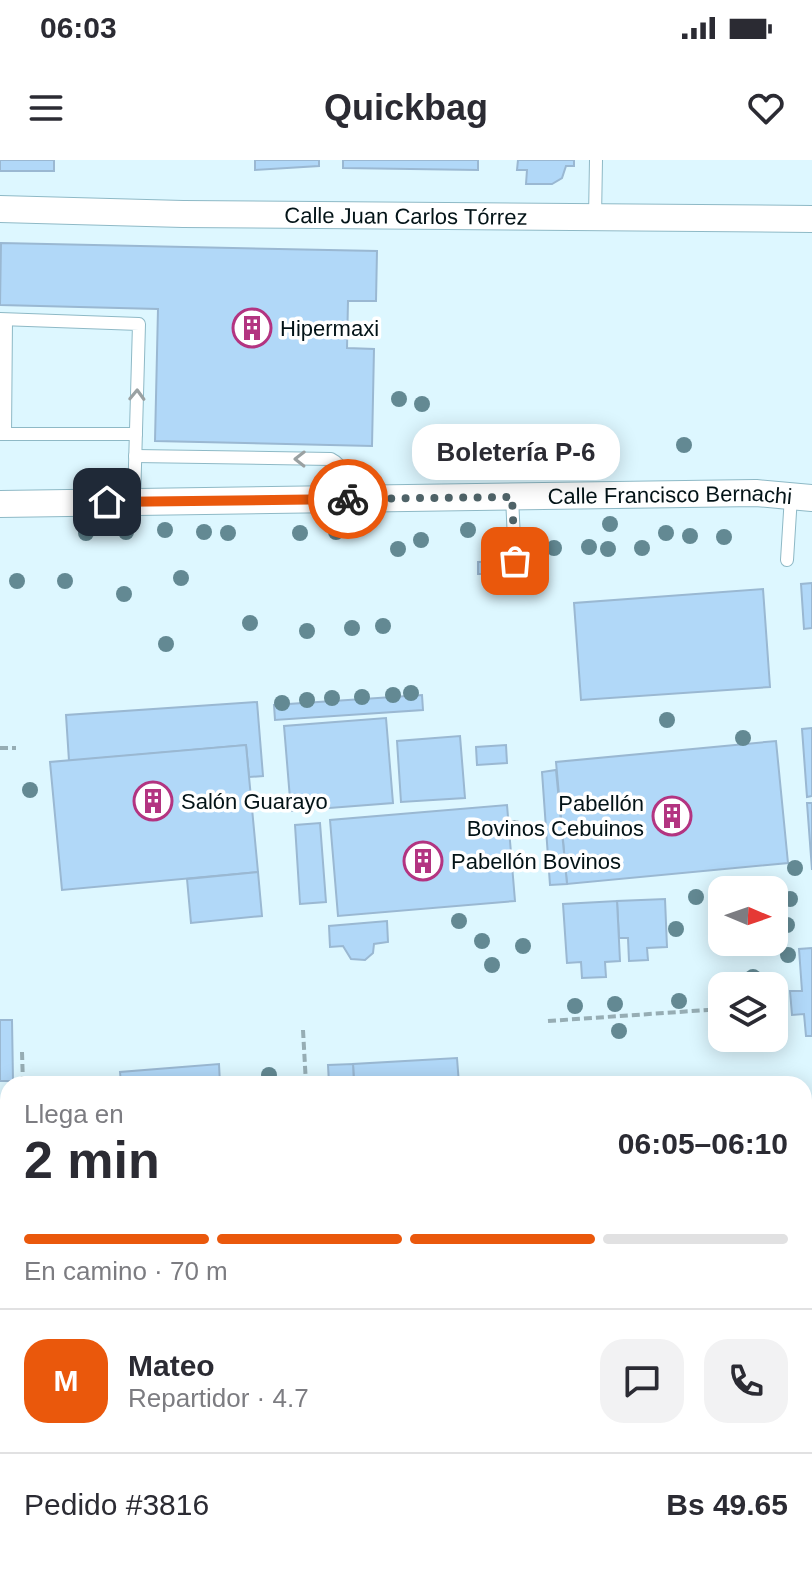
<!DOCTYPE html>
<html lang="es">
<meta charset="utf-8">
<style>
:root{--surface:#fff;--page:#f2f2f3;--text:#2b2b33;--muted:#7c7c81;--line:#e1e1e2;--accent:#ea580c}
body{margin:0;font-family:Helvetica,sans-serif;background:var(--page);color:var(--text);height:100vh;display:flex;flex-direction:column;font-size:30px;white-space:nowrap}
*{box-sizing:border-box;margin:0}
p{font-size:26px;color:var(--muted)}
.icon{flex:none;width:44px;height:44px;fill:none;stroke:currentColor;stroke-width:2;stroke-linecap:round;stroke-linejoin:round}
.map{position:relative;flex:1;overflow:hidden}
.sheet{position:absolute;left:0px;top:916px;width:812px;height:496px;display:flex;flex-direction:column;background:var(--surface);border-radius:24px 24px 0 0;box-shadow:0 4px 20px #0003}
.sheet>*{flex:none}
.needle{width:52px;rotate:92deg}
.fabs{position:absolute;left:708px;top:716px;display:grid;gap:16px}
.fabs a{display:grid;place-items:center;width:80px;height:80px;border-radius:16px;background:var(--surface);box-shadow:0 4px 20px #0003;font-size:40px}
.pin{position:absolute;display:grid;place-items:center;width:68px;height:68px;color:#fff;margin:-34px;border-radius:16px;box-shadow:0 4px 12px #0006}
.courier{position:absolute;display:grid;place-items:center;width:80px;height:80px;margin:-40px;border:6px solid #ea580c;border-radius:50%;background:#fff;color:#222;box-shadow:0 2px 10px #0007}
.bubble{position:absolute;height:56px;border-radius:24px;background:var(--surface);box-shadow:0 4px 20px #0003;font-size:26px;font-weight:700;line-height:56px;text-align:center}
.headline em{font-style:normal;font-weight:700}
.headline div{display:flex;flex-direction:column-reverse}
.headline{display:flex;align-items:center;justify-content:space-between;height:136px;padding:0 24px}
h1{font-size:52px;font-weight:700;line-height:60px}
.bar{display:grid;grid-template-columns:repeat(4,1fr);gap:12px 8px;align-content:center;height:96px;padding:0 24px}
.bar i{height:10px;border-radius:6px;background:var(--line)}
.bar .selected{background:var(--accent)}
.bar p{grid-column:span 4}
.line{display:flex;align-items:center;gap:20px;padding:0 24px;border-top:2px solid var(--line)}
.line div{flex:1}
.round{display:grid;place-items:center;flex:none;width:84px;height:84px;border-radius:24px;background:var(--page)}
.status{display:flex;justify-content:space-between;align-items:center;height:56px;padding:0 40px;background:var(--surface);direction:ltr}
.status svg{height:22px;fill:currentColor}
header{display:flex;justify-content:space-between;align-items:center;height:104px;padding:0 24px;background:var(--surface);font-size:36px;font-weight:700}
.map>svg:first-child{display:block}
</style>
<div class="status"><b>06:03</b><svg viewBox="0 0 49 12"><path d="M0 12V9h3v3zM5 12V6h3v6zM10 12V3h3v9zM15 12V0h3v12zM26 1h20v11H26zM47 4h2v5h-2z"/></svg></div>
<header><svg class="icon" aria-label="menu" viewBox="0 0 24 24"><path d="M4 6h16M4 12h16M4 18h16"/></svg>Quickbag<svg class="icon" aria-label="heart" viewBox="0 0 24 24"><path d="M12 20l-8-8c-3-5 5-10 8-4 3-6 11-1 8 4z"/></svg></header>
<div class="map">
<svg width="812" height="1412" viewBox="0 0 812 1412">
<rect width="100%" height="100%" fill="#ddf7ff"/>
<g fill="#b1d8f8" stroke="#9ab8d2" stroke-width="2">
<rect x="0" y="0" width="54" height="11"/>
<polygon points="255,0 319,0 319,6 255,10"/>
<polygon points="343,0 478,0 478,10 343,8"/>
<polygon points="518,0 574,0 574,6 566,6 562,18 552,24 526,24 527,10 517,10"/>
<polygon points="1,83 377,91 376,141 348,141 347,188 374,189 372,286 155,281 158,149 0,145"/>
<polygon points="545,400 545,411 491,410 491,414 478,414 478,402"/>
<polygon points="812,423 812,468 804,469 801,424"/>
<polygon points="763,429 770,527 581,540 574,443"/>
<polygon points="422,535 423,550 275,560 274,545"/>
<polygon points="257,542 263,616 249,617 246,585 69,601 66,555"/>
<polygon points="386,558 393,643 291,651 284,566"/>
<polygon points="812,568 812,636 807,637 802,569"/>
<polygon points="460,576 465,638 401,642 397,581"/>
<polygon points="776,581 788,703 567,724 556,602"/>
<polygon points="246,585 258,712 62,730 50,602"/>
<polygon points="506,585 507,603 477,605 476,587"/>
<polygon points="556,610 567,724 550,725 542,612"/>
<polygon points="807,643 812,643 812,710"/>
<polygon points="507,645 515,741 338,756 330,660"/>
<polygon points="320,663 326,742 300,744 295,665"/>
<polygon points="258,712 262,756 191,763 187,719"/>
<polygon points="665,739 667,787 647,788 648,800 629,801 628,778 619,778 617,741"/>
<polygon points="617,741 620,801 605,802 606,817 582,818 581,802 567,803 563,744"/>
<polygon points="387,761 388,782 374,784 373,793 365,800 351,799 343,786 330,787 329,766"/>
<polygon points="812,788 812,876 806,876 804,854 792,855 790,831 802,831 799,789"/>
<polygon points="0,860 12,860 13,921 0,921"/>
<polygon points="457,898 459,924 354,924 353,904"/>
<polygon points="219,904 220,924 121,924 120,912"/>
<polygon points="353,904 354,924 329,924 328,905"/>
<rect x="804" y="1029" width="8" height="34"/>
<polygon points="804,1241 808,1241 810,1264 804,1265"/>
<polygon points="812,1297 812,1412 711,1412 711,1404 804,1404 804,1298"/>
<rect x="484" y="1404" width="57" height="8"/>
<rect x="541" y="1404" width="27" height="8"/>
</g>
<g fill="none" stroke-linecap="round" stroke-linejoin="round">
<defs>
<g id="lane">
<polyline points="595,58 596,0"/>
<polyline points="0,159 139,164 134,341"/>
<polyline points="0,274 136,274"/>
<polyline points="5,274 6,160"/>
<path d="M135 296 331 299C347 307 345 323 346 339"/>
<polyline points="512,337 515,401"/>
<polyline points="787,400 791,336"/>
<polyline points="804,1091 812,1197"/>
<polyline points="0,1131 7,1131"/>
</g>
<g id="street">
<path id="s1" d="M0 49 183 54 812 59"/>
<path id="s2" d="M0 344 756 333 812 338"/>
</g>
</defs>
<use href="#lane" stroke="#8eb9c6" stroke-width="14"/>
<use href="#street" stroke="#8eb9c6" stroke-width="28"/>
<g stroke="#96adb4" stroke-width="4" stroke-dasharray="8 4" stroke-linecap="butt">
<polyline points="0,588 16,588"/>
<polyline points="774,846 781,845"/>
<polyline points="548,861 722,849"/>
<polyline points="303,870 306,924"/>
<polyline points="22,892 23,924"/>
<polyline points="0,1272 8,1272"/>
</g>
<use href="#lane" stroke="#fff" stroke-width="12"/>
<use href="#street" stroke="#fff" stroke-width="26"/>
</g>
<g fill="#638993">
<circle cx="399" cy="239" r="8"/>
<circle cx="422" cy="244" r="8"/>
<circle cx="684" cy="285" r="8"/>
<circle cx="610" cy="364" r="8"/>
<circle cx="165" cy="370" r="8"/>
<circle cx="468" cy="370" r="8"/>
<circle cx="126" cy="372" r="8"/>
<circle cx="204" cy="372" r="8"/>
<circle cx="336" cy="372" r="8"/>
<circle cx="86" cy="373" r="8"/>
<circle cx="228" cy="373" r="8"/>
<circle cx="300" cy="373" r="8"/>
<circle cx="666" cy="373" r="8"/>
<circle cx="690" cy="376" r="8"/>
<circle cx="724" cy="377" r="8"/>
<circle cx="421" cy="380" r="8"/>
<circle cx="589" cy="387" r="8"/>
<circle cx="554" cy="388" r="8"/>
<circle cx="642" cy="388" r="8"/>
<circle cx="398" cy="389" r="8"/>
<circle cx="608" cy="389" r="8"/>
<circle cx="181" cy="418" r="8"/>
<circle cx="17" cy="421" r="8"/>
<circle cx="65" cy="421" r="8"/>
<circle cx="124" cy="434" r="8"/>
<circle cx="250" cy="463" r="8"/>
<circle cx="383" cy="466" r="8"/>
<circle cx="352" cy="468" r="8"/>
<circle cx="307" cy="471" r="8"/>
<circle cx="166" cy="484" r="8"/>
<circle cx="411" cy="533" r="8"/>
<circle cx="393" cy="535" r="8"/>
<circle cx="362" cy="537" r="8"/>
<circle cx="332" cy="538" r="8"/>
<circle cx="307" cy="540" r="8"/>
<circle cx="282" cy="543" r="8"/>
<circle cx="667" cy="560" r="8"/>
<circle cx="743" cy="578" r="8"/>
<circle cx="30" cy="630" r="8"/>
<circle cx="515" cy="668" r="8"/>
<circle cx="795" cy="708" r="8"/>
<circle cx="696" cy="737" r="8"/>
<circle cx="790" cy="739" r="8"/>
<circle cx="459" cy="761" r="8"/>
<circle cx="787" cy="765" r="8"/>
<circle cx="676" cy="769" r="8"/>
<circle cx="482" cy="781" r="8"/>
<circle cx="523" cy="786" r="8"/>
<circle cx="788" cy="795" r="8"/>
<circle cx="492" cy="805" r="8"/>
<circle cx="753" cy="817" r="8"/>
<circle cx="679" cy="841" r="8"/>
<circle cx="615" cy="844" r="8"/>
<circle cx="575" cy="846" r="8"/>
<circle cx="619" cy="871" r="8"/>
<circle cx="269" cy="915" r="8"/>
</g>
<defs><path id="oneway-chevron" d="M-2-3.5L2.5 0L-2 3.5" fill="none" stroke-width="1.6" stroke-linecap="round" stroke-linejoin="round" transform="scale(2)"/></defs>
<g stroke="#9aa1a2">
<use href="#oneway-chevron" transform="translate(137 235) rotate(-88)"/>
<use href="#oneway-chevron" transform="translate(300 299) rotate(-179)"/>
</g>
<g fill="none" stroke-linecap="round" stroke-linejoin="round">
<polyline stroke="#4f6368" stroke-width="8" stroke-dasharray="0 14.4" points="348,339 512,337 515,401"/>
<polyline stroke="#ea580c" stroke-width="10" points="107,342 348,339"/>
</g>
<defs>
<symbol id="building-ring" viewBox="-11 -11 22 22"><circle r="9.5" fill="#fff" stroke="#b33481" stroke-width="1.5"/><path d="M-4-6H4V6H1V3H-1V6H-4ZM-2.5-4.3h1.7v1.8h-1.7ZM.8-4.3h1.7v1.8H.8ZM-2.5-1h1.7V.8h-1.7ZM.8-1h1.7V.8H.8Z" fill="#b33481"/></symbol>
</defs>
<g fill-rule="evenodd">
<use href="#building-ring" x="230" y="146" width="44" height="44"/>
<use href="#building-ring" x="131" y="619" width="44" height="44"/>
<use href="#building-ring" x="650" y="634" width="44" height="44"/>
<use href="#building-ring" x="401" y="679" width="44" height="44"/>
</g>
<g text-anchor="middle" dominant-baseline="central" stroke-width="7" stroke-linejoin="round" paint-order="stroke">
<g font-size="22" fill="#031317" stroke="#fff">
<text stroke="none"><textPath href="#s1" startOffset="406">Calle Juan Carlos Tórrez</textPath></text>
<text stroke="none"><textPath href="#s2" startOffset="670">Calle Francisco Bernachi</textPath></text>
</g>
<g font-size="22" fill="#031317" stroke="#fff" text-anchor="start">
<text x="280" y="168">Hipermaxi</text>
<text x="181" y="641">Salón Guarayo</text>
<text x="644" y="643" text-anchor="end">Pabellón<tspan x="644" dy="25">Bovinos Cebuinos</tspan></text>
<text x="451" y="701">Pabellón Bovinos</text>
</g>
</g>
</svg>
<div class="fabs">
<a><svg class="needle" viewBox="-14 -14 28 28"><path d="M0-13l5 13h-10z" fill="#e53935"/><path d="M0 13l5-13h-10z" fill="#7c7c81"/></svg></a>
<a><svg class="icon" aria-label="layers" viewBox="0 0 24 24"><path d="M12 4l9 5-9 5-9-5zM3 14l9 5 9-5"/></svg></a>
</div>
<div class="pin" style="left:515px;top:401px;background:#ea580c"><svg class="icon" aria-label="bag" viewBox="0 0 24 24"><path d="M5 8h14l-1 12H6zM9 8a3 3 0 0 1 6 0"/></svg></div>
<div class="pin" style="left:107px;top:342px;background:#1f2937"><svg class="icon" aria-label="home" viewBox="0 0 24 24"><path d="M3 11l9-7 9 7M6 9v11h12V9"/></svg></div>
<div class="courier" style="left:348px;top:339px"><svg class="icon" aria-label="bike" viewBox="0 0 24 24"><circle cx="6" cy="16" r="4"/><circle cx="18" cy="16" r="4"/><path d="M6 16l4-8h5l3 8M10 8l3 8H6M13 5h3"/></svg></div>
<div class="bubble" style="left:412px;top:264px;width:208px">Boletería P-6</div>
<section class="sheet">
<div class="headline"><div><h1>2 min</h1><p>Llega en</p></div><em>06:05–06:10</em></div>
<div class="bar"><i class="selected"></i><i class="selected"></i><i class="selected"></i><i></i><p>En camino · 70 m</p></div>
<div class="line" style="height:144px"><b class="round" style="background:var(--accent);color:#fff">M</b><div><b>Mateo</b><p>Repartidor · 4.7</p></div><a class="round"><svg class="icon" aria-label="chat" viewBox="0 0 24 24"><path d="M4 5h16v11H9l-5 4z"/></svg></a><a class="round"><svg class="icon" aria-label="phone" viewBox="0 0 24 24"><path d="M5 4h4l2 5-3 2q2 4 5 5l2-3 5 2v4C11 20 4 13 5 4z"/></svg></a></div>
<div class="line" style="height:104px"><div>Pedido #3816</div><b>Bs 49.65</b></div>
</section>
</div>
